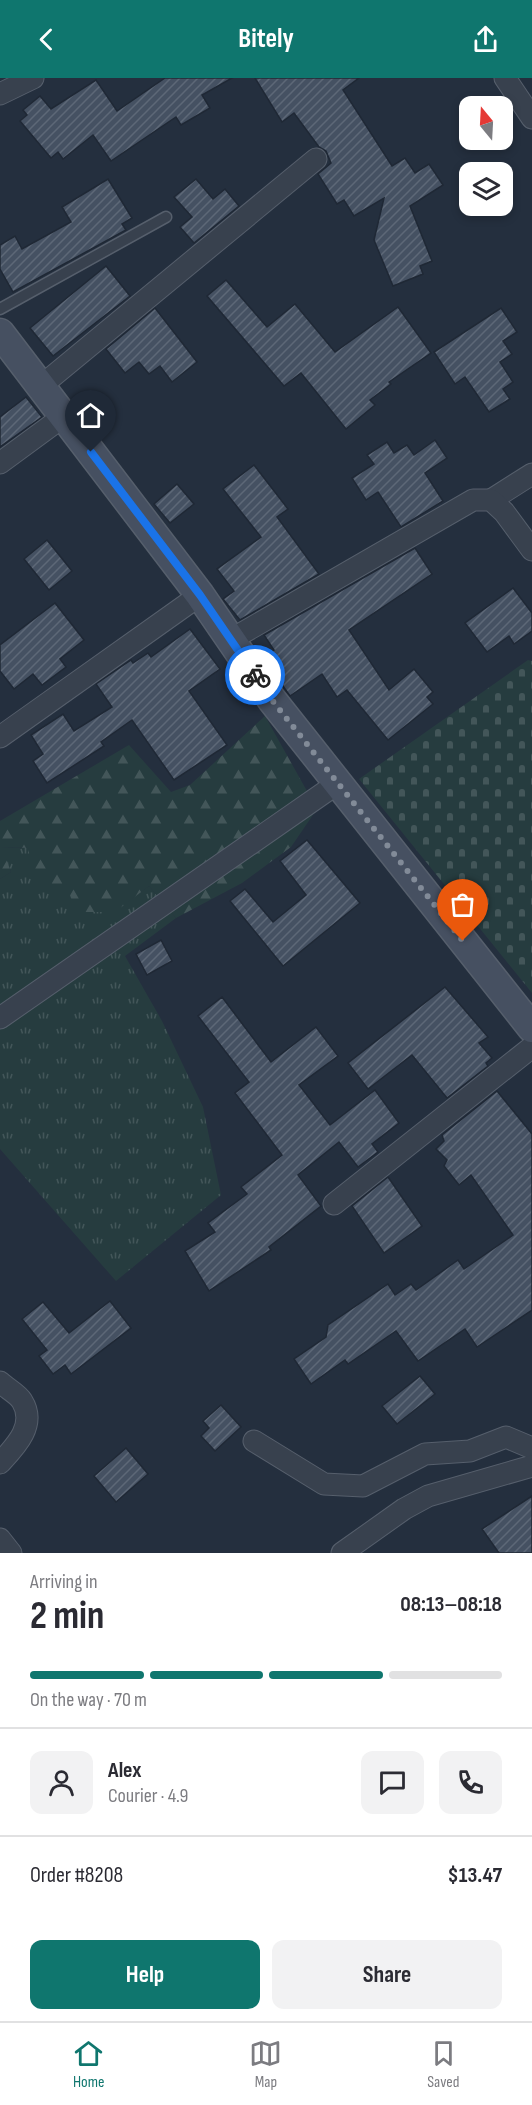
<!DOCTYPE html>
<meta charset="utf-8">
<style>
:root{--surface:#fff;--page:#f2f2f3;--text:#2b2b33;--muted:#7c7c81;--line:#e1e1e2;--accent:#0f766e}
body{margin:0;font-family:"Sofia Sans Condensed",sans-serif;background:var(--page);color:var(--text);height:100vh;display:flex;flex-direction:column;font-size:22px;white-space:nowrap}
*{box-sizing:border-box;margin:0}
p{font-size:20px;color:var(--muted)}
.icon{flex:none;width:33px;height:33px;fill:none;stroke:currentColor;stroke-width:2;stroke-linecap:round;stroke-linejoin:round}
.map{position:relative;height:1475px;overflow:hidden}
.sheet{display:flex;flex-direction:column;background:var(--surface);flex:1}
.sheet>*{flex:none}
.needle{width:39px;rotate:342deg}
.buttons{position:absolute;left:459px;top:18px;display:grid;gap:12px}
.buttons a{display:grid;place-items:center;width:54px;height:54px;border-radius:12px;background:var(--surface);box-shadow:0 3px 9px #0003;font-size:30px}
.pin{position:absolute;display:grid;place-items:center;width:51px;height:51px;color:#fff;margin:-62px -26px;border-radius:50% 50% 50% 0;rotate:-45deg;box-shadow:0 0 6px #0007}
.pin .icon{rotate:45deg}
.courier{position:absolute;display:grid;place-items:center;width:60px;height:60px;margin:-30px;border:4px solid #1a73e8;border-radius:50%;background:#fff;color:#222;box-shadow:0 2px 8px #0007}
.headline em{font-style:normal;font-weight:700}
.headline div{display:flex;flex-direction:column-reverse}
.headline{display:flex;align-items:center;justify-content:space-between;height:102px;padding:0 30px}
h1{font-size:39px;font-weight:700;line-height:45px}
.bar{display:grid;grid-template-columns:repeat(4,1fr);gap:9px 6px;align-content:center;height:72px;padding:0 30px}
.bar i{height:8px;border-radius:4px;background:var(--line)}
.bar .on{background:var(--accent)}
.bar p{grid-column:span 4}
.line{display:flex;align-items:center;gap:15px;padding:0 30px;border-top:2px solid var(--line)}
.line div{flex:1}
.round{display:grid;place-items:center;flex:none;width:63px;height:63px;border-radius:12px;background:var(--page)}
.button{display:flex;gap:12px;margin-top:auto;padding:12px 30px}
.button a{flex:1;height:69px;border-radius:12px;background:var(--accent);color:#fff;font-size:24px;font-weight:700;line-height:69px;text-align:center}
.button a+a{background:var(--page);color:var(--text)}
header{display:flex;justify-content:space-between;align-items:center;height:78px;padding:0 30px;background:var(--accent);color:#fff;font-size:27px;font-weight:700}
.menu{display:flex;justify-content:space-around;align-items:center;height:84px;border-top:2px solid var(--line);background:var(--surface);font-size:16px;color:var(--muted)}
.menu a{display:grid;justify-items:center;gap:3px}
.menu .on{color:var(--accent)}
.map>svg:first-child{display:block}
</style>
<header><svg class="icon" aria-label="back" viewBox="0 0 24 24"><path d="M15 5l-7 7 7 7"/></svg>Bitely<svg class="icon" aria-label="share" viewBox="0 0 24 24"><path d="M12 15V3M7 8l5-5 5 5M5 13v7h14v-7"/></svg></header>
<div class="map">
<svg width="532" height="1475" viewBox="0 0 532 1475">
<defs>
<pattern id="grass-tufts" width="24" height="20" patternUnits="userSpaceOnUse" patternTransform="scale(1.5)"><rect width="24" height="20" fill="#263c3f"/><path d="M3 7l-1-3M5 7V3M7 7l1-3M15 17l-1-3M17 17v-4M19 17l1-3" fill="none" stroke="#435659"/></pattern>
<pattern id="forest-firs" width="22" height="20" patternUnits="userSpaceOnUse" patternTransform="scale(1.5)"><rect width="22" height="20" fill="#263c3f"/><path d="M5 1l3.5 6h-7zM16 11l3.5 6h-7z" fill="#435659"/></pattern>
<pattern id="cemetery-stones" width="16" height="16" patternUnits="userSpaceOnUse" patternTransform="scale(1.5)"><rect width="16" height="16" fill="#263c3f"/><path d="M2 7V4a2 2 0 0 1 4 0v3zM10 15v-3a2 2 0 0 1 4 0v3z" fill="#435659"/></pattern>
<pattern id="building-hatch" width="6" height="6" patternUnits="userSpaceOnUse" patternTransform="scale(1.5)"><rect width="6" height="6" fill="#455162"/><path d="M-1 1l2-2M0 6l6-6M5 7l2-2" fill="none" stroke="#5d6877"/></pattern>
</defs>
<rect width="100%" height="100%" fill="#242f3e"/>
<polygon fill="url(#grass-tufts)" points="1,769 28,770 66,806 115,833 149,808 176,840 125,878 162,943 203,1029 221,1117 116,1203 0,1071 0,801 11,794"/>
<polygon fill="url(#forest-firs)" points="265,638 317,731 291,769 242,805 176,840 149,808 115,834 76,834 66,806 35,806 28,770 2,769 11,794 0,801 0,743 129,667 171,714 190,707"/>
<polygon fill="url(#cemetery-stones)" points="528,582 532,583 532,915 359,701"/>
<g fill="url(#building-hatch)" stroke="#1f2835" stroke-width="1.5">
<polygon points="165,0 232,0 202,17 210,30 181,47 176,39 111,83 93,57 63,81 58,74 51,80 20,43 27,37 23,32 40,18 51,31 96,2 117,33"/>
<polygon points="255,0 359,0 343,12 392,88 405,80 415,95 429,86 443,107 410,128 432,183 420,188 423,196 393,208 374,162 384,120 354,138 344,122 337,126 318,96 331,85 326,73 319,69 294,35 282,44"/>
<polygon points="108,101 132,140 122,146 126,152 13,214 0,191 0,167 15,158 22,171 71,144 62,129"/>
<polygon points="196,101 213,121 225,111 239,128 194,165 180,149 192,139 174,119"/>
<polygon points="106,188 130,218 53,278 30,250"/>
<polygon points="226,202 267,249 295,226 335,274 398,229 431,275 389,304 391,306 370,322 375,327 346,351 301,295 284,308 207,218"/>
<polygon points="155,230 197,284 172,304 160,288 149,296 139,284 125,295 106,271"/>
<polygon points="501,230 517,254 503,263 512,276 500,284 513,304 503,311 510,321 489,334 465,299 455,306 434,274"/>
<polygon points="26,319 42,339 0,369 0,339"/>
<polygon points="435,362 447,380 425,395 443,423 401,449 378,414 366,422 352,400 374,386 367,377 387,364 394,375 407,367 414,377"/>
<polygon points="254,387 288,431 277,439 319,496 240,542 223,521 234,513 217,491 261,459 223,411"/>
<polygon points="177,406 194,426 170,445 154,426"/>
<polygon points="47,462 72,493 49,512 24,481"/>
<polygon points="415,470 432,496 349,552 389,612 414,591 433,614 427,619 433,626 388,662 347,612 337,619 322,596 290,618 263,580 274,572 264,557"/>
<polygon points="513,510 532,535 532,553 514,566 509,558 487,574 465,545"/>
<polygon points="55,525 84,562 60,581 66,589 42,607 33,596 14,611 0,593 0,567"/>
<polygon points="190,551 220,591 189,613 227,667 174,702 132,642 101,664 104,668 47,705 33,683 43,676 31,657 63,636 74,653 112,629 96,606 131,582 133,585 148,575 151,579"/>
<polygon points="307,762 360,825 283,888 230,823 245,811 273,844 306,817 280,783"/>
<polygon points="161,862 172,883 147,897 136,876"/>
<polygon points="445,909 488,959 479,965 492,980 486,985 488,988 447,1020 412,977 368,1011 348,985"/>
<polygon points="222,919 271,984 316,949 338,978 299,1007 330,1047 375,1012 399,1045 372,1066 378,1074 358,1089 339,1064 298,1097 321,1128 269,1169 271,1172 209,1213 185,1173 215,1154 208,1145 247,1116 241,1109 282,1077 235,1015 249,1004 198,938"/>
<polygon points="497,1013 532,1056 532,1232 477,1269 465,1251 418,1283 396,1253 348,1286 345,1282 311,1306 294,1281 326,1259 328,1247 388,1206 395,1217 411,1206 416,1212 458,1182 464,1191 513,1157 471,1097 459,1107 444,1088 447,1082 436,1071 444,1063 442,1057"/>
<polygon points="388,1099 422,1148 384,1175 352,1128"/>
<polygon points="110,1223 131,1250 71,1296 65,1287 53,1296 39,1278 47,1272 22,1241 43,1224 69,1255"/>
<polygon points="420,1298 435,1316 397,1346 382,1328"/>
<polygon points="221,1327 241,1349 215,1373 201,1358 209,1350 203,1343"/>
<polygon points="126,1370 148,1396 116,1424 94,1398"/>
<polygon points="532,1418 532,1475 499,1475 482,1451"/>
</g>
<g fill="none" stroke-linecap="round" stroke-linejoin="round">
<defs>
<polyline id="service" points="0,231 166,139"/>
<g id="minor">
<polyline points="505,0 532,40"/>
<polyline points="0,16 33,0"/>
<polyline points="41,308 316,81"/>
<polyline points="0,385 64,338"/>
<polyline points="491,422 532,396"/>
<polyline points="232,561 473,422 491,422 504,434 532,472"/>
<polyline points="0,659 200,517"/>
<polyline points="0,940 338,705"/>
<polyline points="334,1126 532,969"/>
<path d="M0 1304C6 1310 18 1316 22 1323 37 1347 15 1369 0 1385"/>
<polyline points="254,1363 324,1406 363,1408 425,1376 470,1373 506,1359 532,1370"/>
<polyline points="0,1461 11,1475"/>
<polyline points="342,1475 404,1431 428,1418 532,1388"/>
</g>
<polyline id="secondary" points="0,255 200,517 272,622 532,950"/>
</defs>
<use href="#service" stroke="#565f6c" stroke-width="13"/>
<use href="#minor" stroke="#565f6c" stroke-width="23"/>
<use href="#secondary" stroke="#565f6c" stroke-width="31"/>
<use href="#service" stroke="#38414e" stroke-width="10"/>
<use href="#minor" stroke="#38414e" stroke-width="21"/>
<use href="#secondary" stroke="#465061" stroke-width="28"/>
</g>
<g fill="none" stroke-linecap="round" stroke-linejoin="round">
<polyline stroke="#828b98" stroke-width="6" stroke-dasharray="0 10.8" points="255,597 272,622 463,863"/>
<polyline stroke="#1a73e8" stroke-width="8" points="91,374 200,517 255,597"/>
</g>
</svg>
<div class="buttons">
<a><svg class="needle" viewBox="-14 -14 28 28"><path d="M0-13l5 13h-10z" fill="#e53935"/><path d="M0 13l5-13h-10z" fill="#7c7c81"/></svg></a>
<a><svg class="icon" aria-label="layers" viewBox="0 0 24 24"><path d="M12 4l9 5-9 5-9-5zM3 14l9 5 9-5"/></svg></a>
</div>
<div class="pin" style="left:463px;top:863px;background:#ea580c"><svg class="icon" aria-label="bag" viewBox="0 0 24 24"><path d="M5 8h14l-1 12H6zM9 8a3 3 0 0 1 6 0"/></svg></div>
<div class="pin" style="left:91px;top:374px;background:#1f2937"><svg class="icon" aria-label="home" viewBox="0 0 24 24"><path d="M3 11l9-7 9 7M6 9v11h12V9"/></svg></div>
<div class="courier" style="left:255px;top:597px"><svg class="icon" aria-label="bike" viewBox="0 0 24 24"><circle cx="6" cy="16" r="4"/><circle cx="18" cy="16" r="4"/><path d="M6 16l4-8h5l3 8M10 8l3 8H6M13 5h3"/></svg></div>
</div>
<section class="sheet">
<div class="headline"><div><h1>2 min</h1><p>Arriving in</p></div><em>08:13–08:18</em></div>
<div class="bar"><i class="on"></i><i class="on"></i><i class="on"></i><i></i><p>On the way · 70 m</p></div>
<div class="line" style="height:108px"><a class="round"><svg class="icon" aria-label="person" viewBox="0 0 24 24"><circle cx="12" cy="8" r="4"/><path d="M4 21q1-7 8-7t8 7"/></svg></a><div><b>Alex</b><p>Courier · 4.9</p></div><a class="round"><svg class="icon" aria-label="chat" viewBox="0 0 24 24"><path d="M4 5h16v11H9l-5 4z"/></svg></a><a class="round"><svg class="icon" aria-label="phone" viewBox="0 0 24 24"><path d="M5 4h4l2 5-3 2q2 4 5 5l2-3 5 2v4C11 20 4 13 5 4z"/></svg></a></div>
<div class="line" style="height:78px"><div>Order #8208</div><b>$13.47</b></div>
<div class="button"><a>Help</a><a>Share</a></div>
</section>
<nav class="menu">
<a class="on"><svg class="icon" aria-label="home" viewBox="0 0 24 24"><path d="M3 11l9-7 9 7M6 9v11h12V9"/></svg>Home</a>
<a><svg class="icon" aria-label="map" viewBox="0 0 24 24"><path d="M3 6l6-2 6 2 6-2v14l-6 2-6-2-6 2zM9 4v14M15 6v14"/></svg>Map</a>
<a><svg class="icon" aria-label="saved" viewBox="0 0 24 24"><path d="M7 4h10v16l-5-4-5 4z"/></svg>Saved</a>
</nav>
